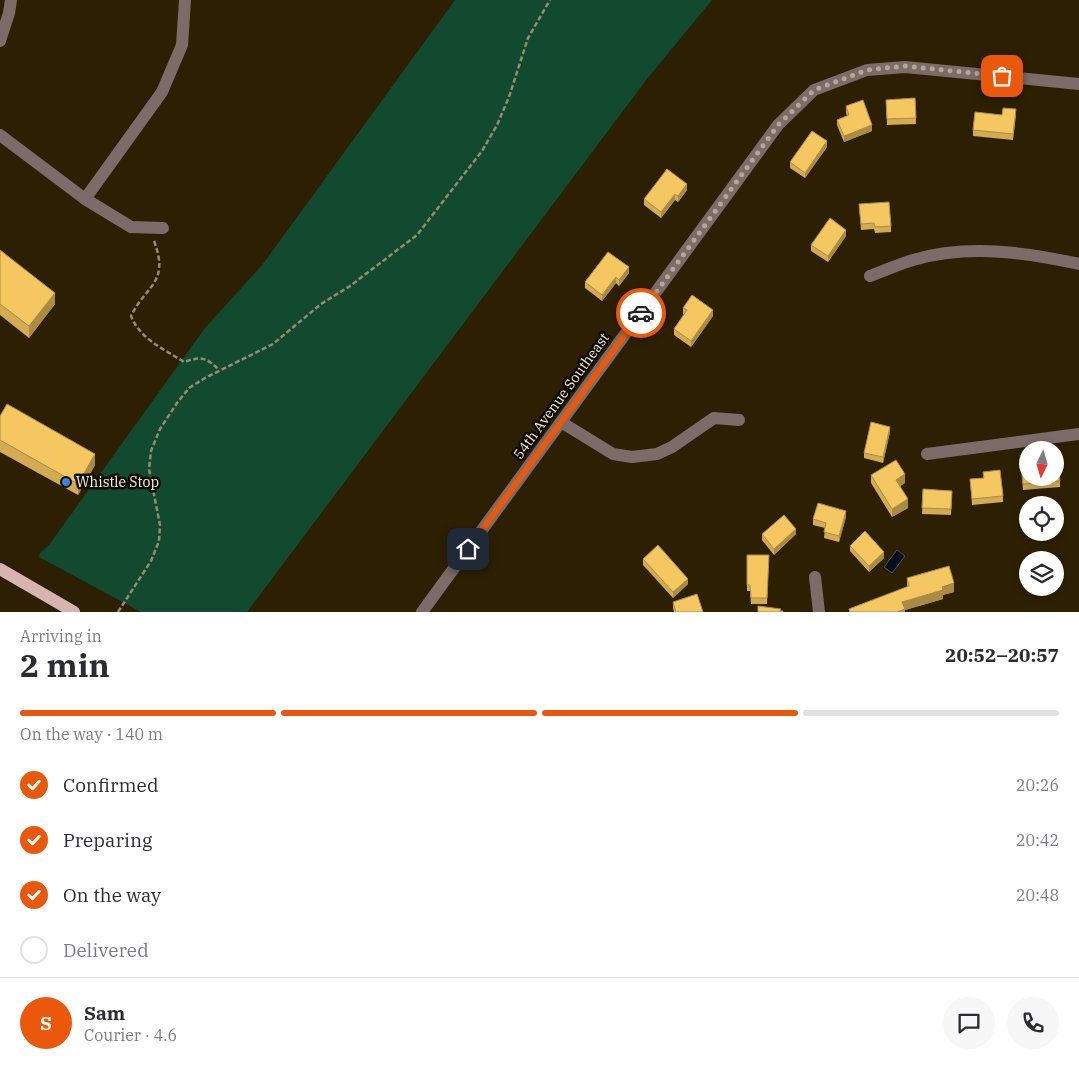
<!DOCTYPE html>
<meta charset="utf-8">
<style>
:root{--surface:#fff;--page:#f7f7f7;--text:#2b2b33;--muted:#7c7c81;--line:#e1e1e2;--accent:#ea580c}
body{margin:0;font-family:"IBM Plex Serif",serif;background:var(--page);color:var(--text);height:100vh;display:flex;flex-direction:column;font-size:19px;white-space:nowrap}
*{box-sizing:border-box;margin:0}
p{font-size:16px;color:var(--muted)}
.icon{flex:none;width:28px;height:28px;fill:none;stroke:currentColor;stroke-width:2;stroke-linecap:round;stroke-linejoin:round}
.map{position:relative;height:612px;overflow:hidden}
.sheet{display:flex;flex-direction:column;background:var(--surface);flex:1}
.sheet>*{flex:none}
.needle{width:32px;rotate:185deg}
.tools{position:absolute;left:1019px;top:441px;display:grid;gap:10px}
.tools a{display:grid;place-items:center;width:45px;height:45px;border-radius:50%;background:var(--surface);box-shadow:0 2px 8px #0003;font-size:25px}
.pin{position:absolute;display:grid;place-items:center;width:42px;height:42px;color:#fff;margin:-21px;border-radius:10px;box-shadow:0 2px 8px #0006}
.courier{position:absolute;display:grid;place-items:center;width:50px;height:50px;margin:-25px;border:4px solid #ea580c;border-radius:50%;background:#fff;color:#222;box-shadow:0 1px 6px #0007}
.summary em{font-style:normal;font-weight:700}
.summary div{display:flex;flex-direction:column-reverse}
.summary{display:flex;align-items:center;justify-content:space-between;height:85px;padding:0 20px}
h1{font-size:32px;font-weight:700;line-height:38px}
.bar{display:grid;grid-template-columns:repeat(4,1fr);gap:8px 5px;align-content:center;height:60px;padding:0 20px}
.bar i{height:6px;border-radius:4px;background:var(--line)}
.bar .on{background:var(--accent)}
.bar p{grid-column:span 4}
.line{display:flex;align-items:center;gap:12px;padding:0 20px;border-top:1px solid var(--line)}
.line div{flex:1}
.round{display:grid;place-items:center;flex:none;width:52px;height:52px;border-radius:26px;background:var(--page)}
ol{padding:0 20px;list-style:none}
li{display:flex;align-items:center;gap:15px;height:55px}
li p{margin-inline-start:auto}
li .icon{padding:5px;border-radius:50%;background:var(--accent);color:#fff;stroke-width:4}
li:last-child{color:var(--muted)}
li i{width:28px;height:28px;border:2px solid var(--line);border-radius:50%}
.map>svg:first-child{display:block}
</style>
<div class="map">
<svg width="1079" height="612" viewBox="0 0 1079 612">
<rect width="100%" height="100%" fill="#2d2002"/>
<polygon fill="#114a2f" points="455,0 712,0 647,79 247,612 141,612 39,557 40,553 49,545 205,328 263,264"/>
<polygon fill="#000e21" stroke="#4b525b" points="897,550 905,556 892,573 884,567"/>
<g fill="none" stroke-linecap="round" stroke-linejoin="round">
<g stroke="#958b73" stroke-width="2.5" stroke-dasharray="5 2.5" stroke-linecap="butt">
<path d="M154 241C170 283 146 285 131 316 140 339 164 349 184 362 201 356 206 357 219 370"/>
<polyline points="118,612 151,561 159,541 160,525 149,469 151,451 160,429 177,403 189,388 205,378 273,344 321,304 350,286 417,235 482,151 497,125 509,97 528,38 550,0"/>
</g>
<g stroke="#7c6b69" stroke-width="12">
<polyline points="0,41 9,13 11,0"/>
<polyline points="0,135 85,199 131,227 163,228"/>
<polyline points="85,199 162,92 182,45 185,0"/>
<path d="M870 276C884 271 899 264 913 260 967 244 1025 252 1079 264"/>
<polyline points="561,422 613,454 632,457 657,454 672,447 714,418 739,420"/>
<polyline points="927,454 1079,434"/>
<polyline points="815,577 819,612"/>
<polyline points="422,612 778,125 814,90 867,70 905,67 1079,84"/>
</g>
<polyline stroke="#d7b4af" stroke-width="12" points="0,569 74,612"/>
</g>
<g fill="#d2ab53">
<polygon points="915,98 916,124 887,125 886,100"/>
<polygon points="846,106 872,131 844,142 837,125 837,120 847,116 846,112"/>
<polygon points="1002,115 1016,115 1013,140 973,136 973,130"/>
<polygon points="827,147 805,178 790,168 790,162"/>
<polygon points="687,190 678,202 675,200 661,218 644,205 644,199"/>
<polygon points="859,204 891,226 891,232 875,233 874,229 861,230"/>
<polygon points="846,236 828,262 811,251 811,245"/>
<polygon points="0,250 55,304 29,338 0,315"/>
<polygon points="629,273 619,286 616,283 602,301 585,288 585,282"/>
<polygon points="683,308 713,316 691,347 674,335 674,329 684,314 683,314"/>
<polygon points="0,416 95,465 78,495 0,452"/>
<polygon points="890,432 883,463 864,458 864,453"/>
<polygon points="1021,465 1060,481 1060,487 1023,490"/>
<polygon points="983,472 1003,496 1003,502 972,505 970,479 983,478"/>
<polygon points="871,475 905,483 900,486 908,508 892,517 871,483"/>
<polygon points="923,489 952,491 951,515 922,514"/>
<polygon points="846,517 839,542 824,538 825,528 813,525 813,519"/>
<polygon points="762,534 796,534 774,555 762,540"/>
<polygon points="850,546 884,558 869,572 850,551"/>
<polygon points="747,555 769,555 767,604 751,604 750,591 747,591"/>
<polygon points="643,559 688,584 673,598 643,565"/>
<polygon points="907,578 954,592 943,595 943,599 905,610 905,612 849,612 849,609 907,587"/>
<polygon points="673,602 703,612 674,612 673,608"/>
</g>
<g fill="#ab8b44">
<polygon points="872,125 872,131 844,142 844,136"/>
<polygon points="827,141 827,147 805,178 805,173"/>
<polygon points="687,184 687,190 678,202 678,196"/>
<polygon points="675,194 675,200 661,218 661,212"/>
<polygon points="846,230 846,236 828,262 828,256"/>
<polygon points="629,267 629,273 619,286 619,280"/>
<polygon points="616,277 616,283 602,301 602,295"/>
<polygon points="55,293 55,304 29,338 29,326"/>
<polygon points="713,310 713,316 691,347 691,341"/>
<polygon points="890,427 890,432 883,463 883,457"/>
<polygon points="95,454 95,465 78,495 78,484"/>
<polygon points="905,474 905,483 896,489 896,480"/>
<polygon points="908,499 908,508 892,517 892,509"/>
<polygon points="846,511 846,517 839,542 839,536"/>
<polygon points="796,529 796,534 774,555 774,549"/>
<polygon points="884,552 884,558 869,572 869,566"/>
<polygon points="688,579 688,584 673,598 673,592"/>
<polygon points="954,583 954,592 943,595 943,599 905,610 905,612 897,612 902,602"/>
</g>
<g fill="#f4c761" stroke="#ab8b44">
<polygon points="915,98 916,118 887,119 886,100"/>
<polygon points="863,100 872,125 844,136 837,120 849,115 846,106"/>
<polygon points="1003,108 1016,109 1013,134 973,130 975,112 1002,115"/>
<polygon points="812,131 827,141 805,173 790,162"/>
<polygon points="667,169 687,184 678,196 675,194 661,212 644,199"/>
<polygon points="889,202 891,226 875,227 874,223 861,224 859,204"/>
<polygon points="830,218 846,230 828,256 811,245"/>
<polygon points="0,250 55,293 29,326 0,304"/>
<polygon points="608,252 629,267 619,280 616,277 602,295 585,282"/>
<polygon points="692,295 713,310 691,341 674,329 687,310 683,308"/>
<polygon points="7,404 95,454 78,484 0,440 0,416"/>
<polygon points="871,422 890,427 883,457 864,453"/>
<polygon points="896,460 905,474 896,480 908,499 892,509 871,475"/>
<polygon points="1055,462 1058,462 1060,481 1023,484 1021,465 1028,464 1028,478 1055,478"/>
<polygon points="1000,470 1003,496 972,499 970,479 984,478 983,472"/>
<polygon points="923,489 952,491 951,509 922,508"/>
<polygon points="818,503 846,511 839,536 824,532 826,523 813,519"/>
<polygon points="784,515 796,529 774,549 762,534"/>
<polygon points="865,531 884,552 869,566 850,546"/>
<polygon points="658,545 688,579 673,592 643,559"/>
<polygon points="747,555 769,555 767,598 751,598 750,585 747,585"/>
<polygon points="949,566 954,583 942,587 943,590 902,602 905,609 897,612 850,612 849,609 909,586 907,578"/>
<polygon points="697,594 703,612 676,612 673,602"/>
<polygon points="758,606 781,609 780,611 783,611 783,612 758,612"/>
</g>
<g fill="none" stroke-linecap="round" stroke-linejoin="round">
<polyline stroke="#b2a893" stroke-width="5" stroke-dasharray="0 9" points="641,313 778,125 814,90 867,70 905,66 1002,76"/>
<polyline stroke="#ea580c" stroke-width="6" points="468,549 641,313"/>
</g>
<circle fill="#3f7fe0" stroke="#100b02" stroke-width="2" cx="66" cy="482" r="5"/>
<g text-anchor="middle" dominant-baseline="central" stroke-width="5" stroke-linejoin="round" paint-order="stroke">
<g font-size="14" fill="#faf2e1" stroke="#100b02">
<text transform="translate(561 396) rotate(-54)">54th Avenue Southeast</text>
</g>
<g font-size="14" fill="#faf2e1" stroke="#100b02" text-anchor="start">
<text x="76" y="482">Whistle Stop</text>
</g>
</g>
</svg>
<div class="tools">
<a><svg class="needle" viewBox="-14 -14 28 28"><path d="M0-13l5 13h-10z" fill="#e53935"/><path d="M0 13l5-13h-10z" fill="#7c7c81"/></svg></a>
<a><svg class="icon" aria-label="locate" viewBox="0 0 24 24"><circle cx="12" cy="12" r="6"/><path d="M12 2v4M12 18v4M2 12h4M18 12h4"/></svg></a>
<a><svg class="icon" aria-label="layers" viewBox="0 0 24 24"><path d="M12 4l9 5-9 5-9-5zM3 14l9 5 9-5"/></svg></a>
</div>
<div class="pin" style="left:1002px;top:76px;background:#ea580c"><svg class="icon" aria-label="bag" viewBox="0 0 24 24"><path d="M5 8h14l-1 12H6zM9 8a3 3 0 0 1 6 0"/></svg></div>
<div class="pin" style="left:468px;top:549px;background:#1f2937"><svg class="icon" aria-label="home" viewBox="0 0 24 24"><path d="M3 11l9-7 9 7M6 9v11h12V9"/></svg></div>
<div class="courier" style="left:641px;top:313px"><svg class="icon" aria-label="car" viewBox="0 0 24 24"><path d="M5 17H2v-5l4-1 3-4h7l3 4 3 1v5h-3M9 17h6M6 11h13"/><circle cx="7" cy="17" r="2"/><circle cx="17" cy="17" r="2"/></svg></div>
</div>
<section class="sheet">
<div class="summary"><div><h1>2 min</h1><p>Arriving in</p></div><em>20:52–20:57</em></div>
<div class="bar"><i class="on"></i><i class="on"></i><i class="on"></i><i></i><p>On the way · 140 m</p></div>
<ol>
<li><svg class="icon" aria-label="check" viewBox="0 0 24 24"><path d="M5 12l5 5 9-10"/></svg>Confirmed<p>20:26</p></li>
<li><svg class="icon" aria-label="check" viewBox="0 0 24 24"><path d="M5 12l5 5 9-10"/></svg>Preparing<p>20:42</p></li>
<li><svg class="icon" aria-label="check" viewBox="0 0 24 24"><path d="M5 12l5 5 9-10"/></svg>On the way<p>20:48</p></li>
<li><i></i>Delivered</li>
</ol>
<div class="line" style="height:90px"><b class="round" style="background:var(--accent);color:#fff">S</b><div><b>Sam</b><p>Courier · 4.6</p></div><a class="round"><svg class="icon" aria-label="chat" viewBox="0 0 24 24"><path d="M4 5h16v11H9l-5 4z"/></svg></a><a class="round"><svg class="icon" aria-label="phone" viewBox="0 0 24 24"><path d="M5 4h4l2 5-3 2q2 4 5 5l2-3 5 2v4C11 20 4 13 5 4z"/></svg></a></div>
</section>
